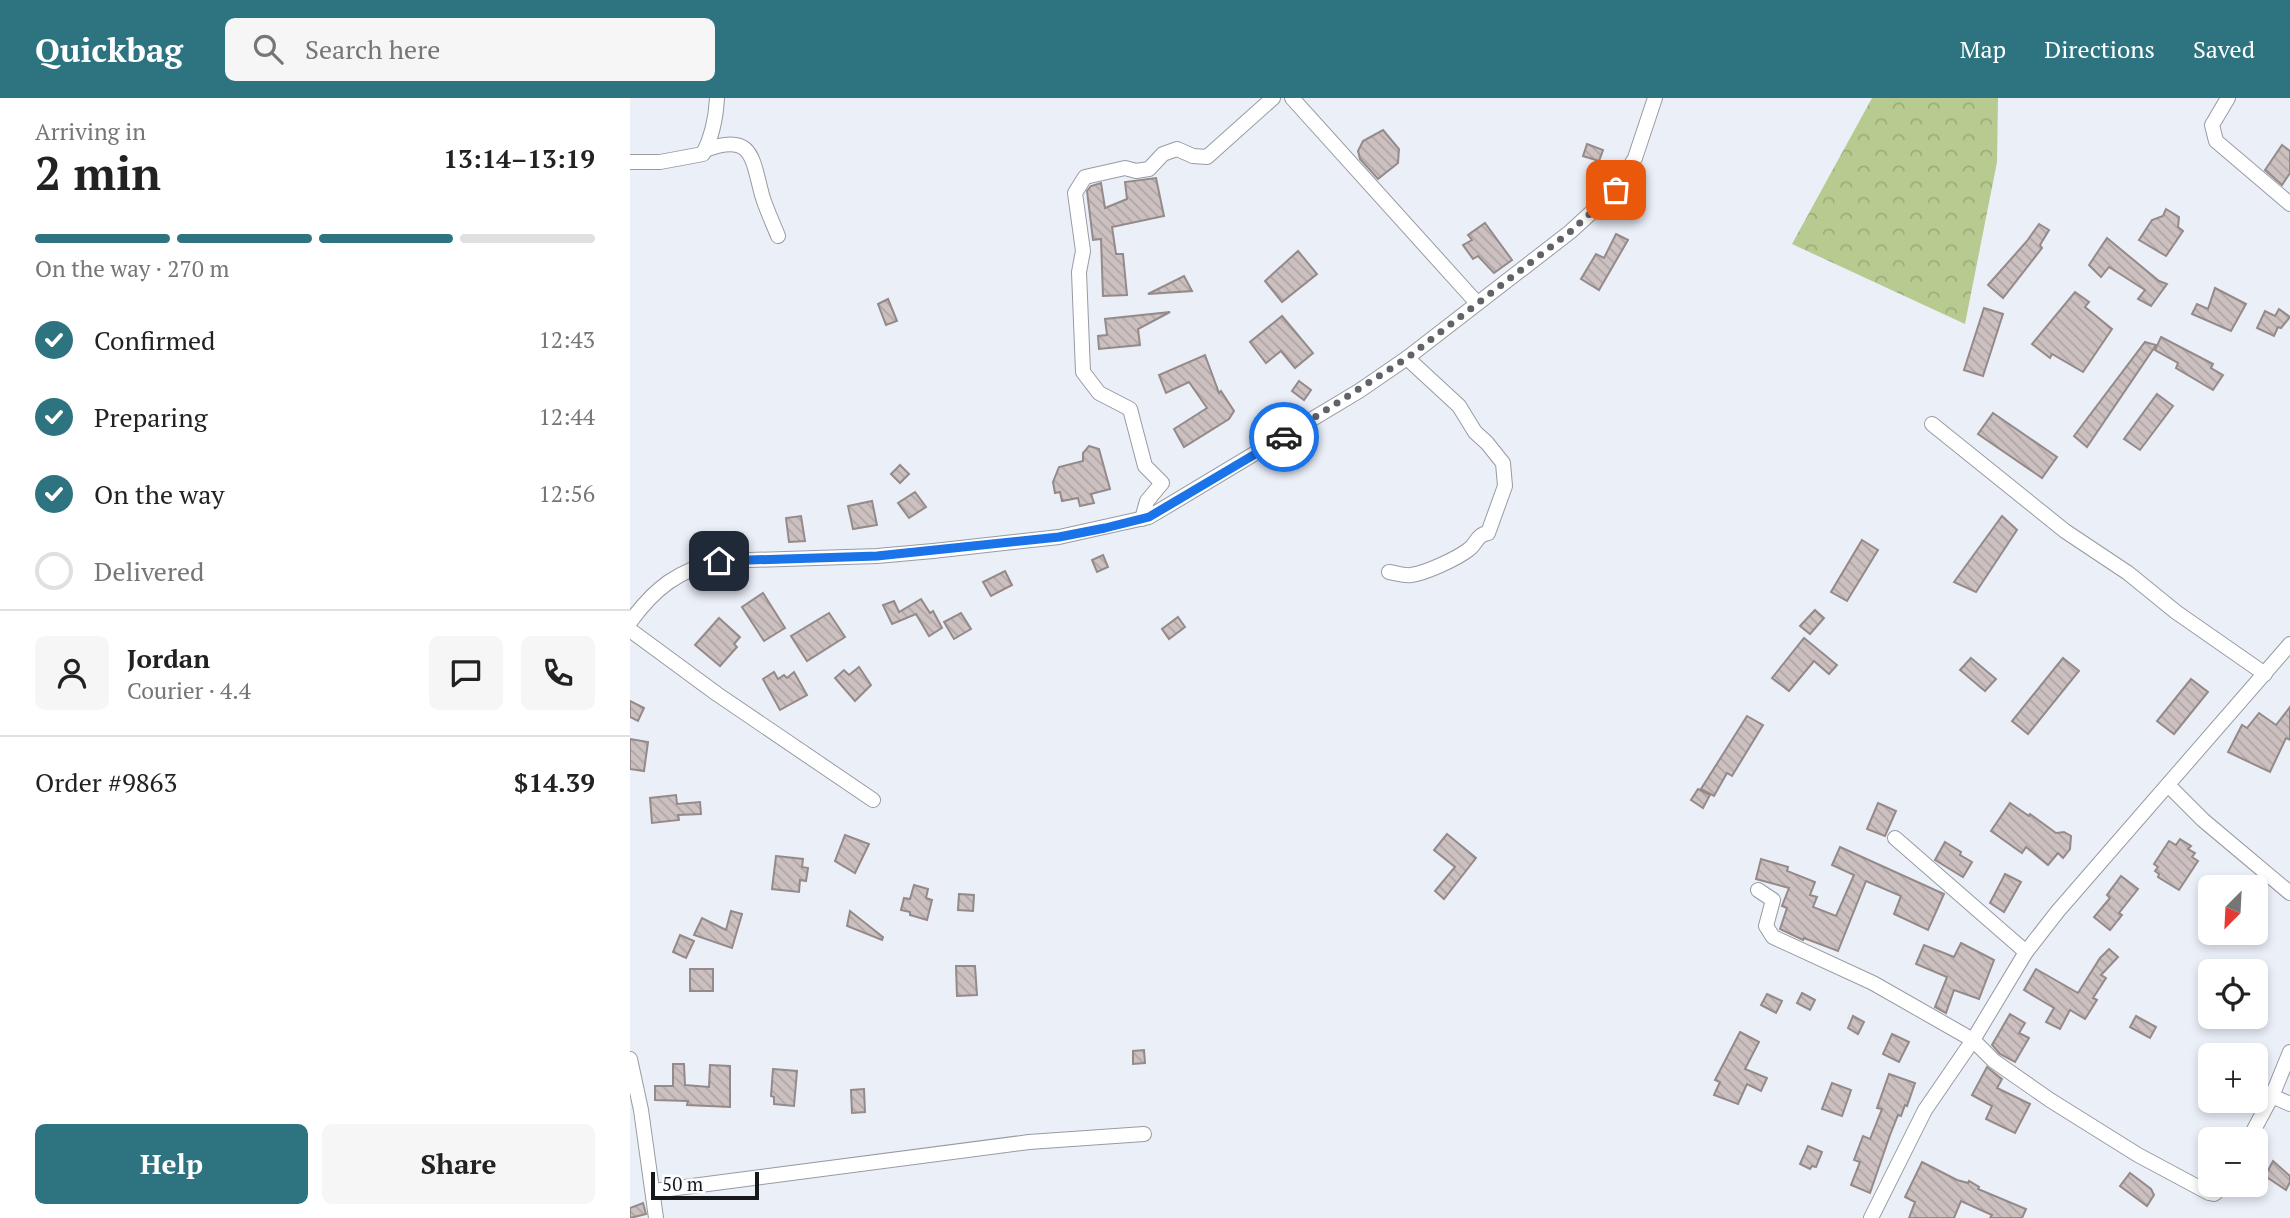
<!DOCTYPE html>
<meta charset="utf-8">
<style>
:root{--surface:#fff;--page:#f6f6f6;--text:#222;--muted:#767676;--line:#e0e0e0;--accent:#2d7480}
body{margin:0;font-family:"PT Serif",serif;background:var(--page);color:var(--text);height:100vh;display:flex;flex-direction:column;font-size:26px;white-space:nowrap}
*{box-sizing:border-box;margin:0}
p{font-size:23px;color:var(--muted)}
.icon{flex:none;width:38px;height:38px;fill:none;stroke:currentColor;stroke-width:2;stroke-linecap:round;stroke-linejoin:round}
.map{position:relative;flex:1;overflow:hidden}
.sheet{display:flex;flex-direction:column;background:var(--surface);width:630px}
.sheet>*{flex:none}
.needle{width:46px;rotate:204deg}
.fabs{position:absolute;left:1568px;top:777px;display:grid;gap:14px}
.fabs a{display:grid;place-items:center;width:70px;height:70px;border-radius:10px;background:var(--surface);box-shadow:0 4px 10px #0003;font-size:35px}
.scale{position:absolute;left:21px;bottom:18px;width:108px;box-sizing:border-box;padding-left:7px;border:4px solid #16181a;border-top:0;font-size:19px;line-height:24px;white-space:nowrap;color:#16181a;-webkit-text-stroke:5px #fcfdfe;paint-order:stroke}
.pin{position:absolute;display:grid;place-items:center;width:60px;height:60px;color:#fff;margin:-30px;border-radius:14px;box-shadow:0 4px 10px #0006}
.courier{position:absolute;display:grid;place-items:center;width:70px;height:70px;margin:-35px;border:5px solid #1a73e8;border-radius:50%;background:#fff;color:#222;box-shadow:0 2px 9px #0007}
.head em{font-style:normal;font-weight:600}
.head div{display:flex;flex-direction:column-reverse}
.head{display:flex;align-items:center;justify-content:space-between;height:119px;padding:0 35px}
h1{font-size:46px;font-weight:600;line-height:52px}
.bar{display:grid;grid-template-columns:repeat(4,1fr);gap:10px 7px;align-content:center;height:84px;padding:0 35px}
.bar i{height:9px;border-radius:5px;background:var(--line)}
.bar .active{background:var(--accent)}
.bar p{grid-column:span 4}
.line{display:flex;align-items:center;gap:18px;padding:0 35px;border-top:2px solid var(--line)}
.line div{flex:1}
.round{display:grid;place-items:center;flex:none;width:74px;height:74px;border-radius:10px;background:var(--page)}
ol{padding:0 35px;list-style:none}
li{display:flex;align-items:center;gap:21px;height:77px}
li p{margin-inline-start:auto}
li .icon{padding:7px;border-radius:50%;background:var(--accent);color:#fff;stroke-width:4}
li:last-child{color:var(--muted)}
li i{width:38px;height:38px;border:4px solid var(--line);border-radius:50%}
.action{display:flex;gap:14px;margin-top:auto;padding:14px 35px}
.action a{flex:1;height:80px;border-radius:10px;background:var(--accent);color:#fff;font-size:28px;font-weight:600;line-height:80px;text-align:center}
.action a+a{background:var(--page);color:var(--text)}
header{display:flex;align-items:center;gap:42px;box-sizing:border-box;height:98px;padding:0 35px;background:var(--accent);color:#fff}
header strong{font-size:33px}
nav{display:flex;gap:38px;margin-inline-start:auto;font-size:24px}
.search{width:490px;height:63px;background:var(--page);display:flex;align-items:center;gap:18px;box-sizing:border-box;padding:0 24px;border-radius:10px;color:var(--muted);font-size:26px}
main{display:flex;flex:1;min-height:0}
.map>svg:first-child{display:block}
</style>
<header>
<strong>Quickbag</strong>
<div class="search"><svg class="icon" aria-label="search" viewBox="0 0 24 24"><circle cx="10" cy="10" r="6"/><path d="M15 15l6 6"/></svg>Search here</div>
<nav><a>Map</a><a>Directions</a><a>Saved</a></nav>
</header>
<main>
<section class="sheet">
<div class="head"><div><h1>2 min</h1><p>Arriving in</p></div><em>13:14–13:19</em></div>
<div class="bar"><i class="active"></i><i class="active"></i><i class="active"></i><i></i><p>On the way · 270 m</p></div>
<ol>
<li><svg class="icon" aria-label="check" viewBox="0 0 24 24"><path d="M5 12l5 5 9-10"/></svg>Confirmed<p>12:43</p></li>
<li><svg class="icon" aria-label="check" viewBox="0 0 24 24"><path d="M5 12l5 5 9-10"/></svg>Preparing<p>12:44</p></li>
<li><svg class="icon" aria-label="check" viewBox="0 0 24 24"><path d="M5 12l5 5 9-10"/></svg>On the way<p>12:56</p></li>
<li><i></i>Delivered</li>
</ol>
<div class="line" style="height:126px"><a class="round"><svg class="icon" aria-label="person" viewBox="0 0 24 24"><circle cx="12" cy="8" r="4"/><path d="M4 21q1-7 8-7t8 7"/></svg></a><div><b>Jordan</b><p>Courier · 4.4</p></div><a class="round"><svg class="icon" aria-label="chat" viewBox="0 0 24 24"><path d="M4 5h16v11H9l-5 4z"/></svg></a><a class="round"><svg class="icon" aria-label="phone" viewBox="0 0 24 24"><path d="M5 4h4l2 5-3 2q2 4 5 5l2-3 5 2v4C11 20 4 13 5 4z"/></svg></a></div>
<div class="line" style="height:91px"><div>Order #9863</div><b>$14.39</b></div>
<div class="action"><a>Help</a><a>Share</a></div>
</section>
<div class="map">
<svg width="1660" height="1120" viewBox="0 0 1660 1120">
<defs>
<pattern id="forest-crowns" width="20" height="18" patternUnits="userSpaceOnUse" patternTransform="scale(1.75)"><rect width="20" height="18" fill="#b7ca90"/><path d="M2 6a3 3 0 1 1 6 0M12 15a3 3 0 1 1 6 0" fill="none" stroke="#9dad7c"/></pattern>
<pattern id="building-back-hatch" width="6" height="6" patternUnits="userSpaceOnUse" patternTransform="scale(1.75)"><rect width="6" height="6" fill="#ccc1c0"/><path d="M-1 5l2 2M0 0l6 6M5-1l2 2" fill="none" stroke="#aea5a4"/></pattern>
</defs>
<rect width="100%" height="100%" fill="#ebeff8"/>
<polygon fill="url(#forest-crowns)" points="1242,0 1368,0 1367,64 1335,226 1162,146"/>
<g fill="url(#building-back-hatch)" stroke="#948a89" stroke-width="2">
<polygon points="753,32 769,51 768,65 748,81 730,61 728,53 733,43"/>
<polygon points="957,46 973,52 969,63 953,58"/>
<polygon points="1652,47 1660,53 1660,75 1652,87 1635,72"/>
<polygon points="526,80 534,118 482,129 486,156 493,156 497,197 473,198 471,141 463,142 457,93 461,88 471,85 475,110 497,101 495,84"/>
<polygon points="1536,111 1549,119 1548,129 1553,133 1536,158 1509,142 1522,122 1533,118"/>
<polygon points="855,125 882,162 864,175 848,158 843,161 833,147 842,142 838,137"/>
<polygon points="1409,126 1419,132 1410,147 1412,150 1373,200 1358,187 1397,143"/>
<polygon points="986,136 998,142 969,192 951,181 966,156 974,160"/>
<polygon points="1477,140 1529,183 1537,186 1521,208 1508,201 1515,192 1479,169 1471,179 1459,167"/>
<polygon points="668,153 687,176 652,204 635,183"/>
<polygon points="554,178 562,193 518,196"/>
<polygon points="1585,190 1616,206 1601,233 1562,216 1567,206 1578,211"/>
<polygon points="1445,194 1459,204 1455,209 1482,231 1453,274 1422,256 1420,260 1402,246"/>
<polygon points="258,201 267,223 256,227 248,206"/>
<polygon points="1354,210 1373,216 1353,278 1334,272"/>
<polygon points="1649,211 1660,219 1651,230 1648,229 1644,238 1627,230 1635,213 1645,218"/>
<polygon points="540,214 508,231 510,247 469,251 468,238 477,237 475,221"/>
<polygon points="652,218 683,255 665,270 651,253 636,265 620,244"/>
<polygon points="1531,239 1583,266 1581,270 1593,277 1583,292 1546,270 1548,265 1525,252"/>
<polygon points="1515,244 1526,247 1457,349 1444,338"/>
<polygon points="575,257 589,295 591,293 604,313 599,321 554,349 544,331 577,310 559,284 536,295 529,277"/>
<polygon points="669,283 681,292 674,302 662,293"/>
<polygon points="1527,296 1543,308 1510,352 1494,341"/>
<polygon points="1363,315 1427,359 1412,380 1348,336"/>
<polygon points="459,348 469,351 480,391 461,396 464,405 450,408 448,400 432,403 430,394 425,395 423,384 429,369 453,363 453,355"/>
<polygon points="270,367 279,376 270,385 261,376"/>
<polygon points="285,394 296,409 279,420 268,405"/>
<polygon points="242,403 247,427 223,431 218,408"/>
<polygon points="171,418 175,443 159,444 156,420"/>
<polygon points="1372,418 1387,432 1346,494 1324,484"/>
<polygon points="1232,442 1248,452 1217,503 1201,494"/>
<polygon points="473,457 478,469 467,474 462,462"/>
<polygon points="375,473 382,487 361,498 353,484"/>
<polygon points="133,495 155,530 134,543 112,509"/>
<polygon points="291,501 300,515 303,513 312,530 299,538 286,516 262,526 253,507 264,503 269,514"/>
<polygon points="1185,512 1194,520 1180,536 1170,528"/>
<polygon points="199,515 215,539 177,563 161,538"/>
<polygon points="331,515 341,531 324,541 314,524"/>
<polygon points="548,519 555,529 539,541 532,531"/>
<polygon points="89,520 110,539 104,546 107,549 90,568 65,547"/>
<polygon points="1174,540 1207,567 1199,576 1184,563 1159,593 1142,580"/>
<polygon points="1341,560 1366,581 1355,593 1330,572"/>
<polygon points="1433,560 1449,573 1398,636 1382,623"/>
<polygon points="229,569 241,587 225,603 205,580 214,572 219,577"/>
<polygon points="144,574 148,581 154,577 157,580 164,574 177,597 150,612 133,581"/>
<polygon points="1561,581 1578,594 1544,636 1527,623"/>
<polygon points="0,603 14,610 8,623 0,619"/>
<polygon points="1660,609 1660,642 1656,640 1640,674 1598,654 1612,627 1617,630 1629,615 1646,627"/>
<polygon points="1117,618 1133,627 1102,678 1097,675 1084,698 1071,691"/>
<polygon points="0,641 18,644 14,673 0,671"/>
<polygon points="1068,691 1080,697 1073,710 1061,702"/>
<polygon points="46,697 47,706 70,704 71,716 48,717 49,722 22,725 20,700"/>
<polygon points="1248,705 1266,713 1255,738 1237,731"/>
<polygon points="1380,705 1399,718 1400,716 1426,735 1434,734 1441,738 1440,751 1433,760 1428,755 1418,767 1396,749 1392,755 1361,733"/>
<polygon points="817,736 846,760 814,801 805,793 825,769 804,752"/>
<polygon points="215,737 239,746 225,775 205,763"/>
<polygon points="1550,741 1561,748 1558,751 1565,755 1562,759 1568,763 1549,792 1528,779 1529,776 1525,773 1528,769 1524,766 1539,743 1546,747"/>
<polygon points="1315,744 1331,754 1330,757 1342,764 1333,779 1305,762"/>
<polygon points="1210,749 1314,796 1298,832 1264,816 1271,798 1236,783 1208,853 1174,840 1173,842 1150,831 1157,810 1152,808 1159,790 1126,781 1131,761 1158,769 1157,773 1185,784 1180,797 1187,799 1183,809 1206,818 1224,777 1202,767"/>
<polygon points="146,758 173,761 172,769 178,770 176,783 170,782 169,794 142,791"/>
<polygon points="1375,776 1391,784 1374,814 1360,805"/>
<polygon points="1491,778 1508,791 1489,815 1492,817 1480,832 1464,819 1480,800 1477,797"/>
<polygon points="284,787 298,791 296,800 302,802 297,822 280,817 280,814 271,812 274,800 280,801"/>
<polygon points="329,796 344,797 343,813 328,812"/>
<polygon points="101,813 112,816 102,850 64,837 72,820 96,832"/>
<polygon points="220,813 253,839 252,842 217,828"/>
<polygon points="50,837 64,843 56,860 43,854"/>
<polygon points="1331,845 1364,862 1349,901 1324,892 1316,915 1305,909 1317,879 1286,866 1294,847 1324,859"/>
<polygon points="1479,851 1488,859 1471,877 1476,880 1463,900 1467,902 1455,921 1440,912 1430,931 1416,924 1424,910 1394,892 1406,871 1448,895 1470,860"/>
<polygon points="326,868 345,868 347,897 327,898"/>
<rect x="60" y="871" width="23" height="22"/>
<polygon points="1172,895 1185,902 1180,912 1167,905"/>
<polygon points="1137,896 1152,903 1146,915 1131,907"/>
<polygon points="1380,916 1395,925 1389,935 1399,940 1385,964 1370,956 1362,947"/>
<polygon points="1223,918 1234,924 1228,936 1218,930"/>
<polygon points="1506,918 1526,929 1520,940 1500,929"/>
<polygon points="1110,934 1129,944 1115,971 1137,980 1131,993 1117,986 1108,1006 1084,997 1090,984 1085,982"/>
<polygon points="1262,936 1279,944 1269,964 1253,956"/>
<polygon points="514,952 515,965 503,966 503,953"/>
<polygon points="43,966 54,966 55,987 79,989 80,967 100,968 100,1009 57,1007 58,1003 25,1002 25,988 43,988"/>
<polygon points="1357,969 1372,981 1367,990 1400,1006 1385,1035 1356,1021 1362,1008 1342,997"/>
<polygon points="143,971 167,973 164,1008 144,1006 144,999 141,998"/>
<polygon points="1259,976 1285,985 1277,1008 1275,1007 1271,1018 1268,1017 1260,1037 1240,1095 1221,1087 1230,1064 1224,1062 1233,1038 1240,1041 1252,1011 1247,1010"/>
<polygon points="1202,985 1221,992 1212,1018 1192,1011"/>
<polygon points="234,991 235,1014 222,1015 221,992"/>
<polygon points="1178,1048 1192,1054 1186,1069 1182,1068 1180,1071 1170,1066"/>
<polygon points="1643,1063 1660,1078 1660,1084 1656,1092 1635,1078"/>
<polygon points="1292,1064 1327,1082 1338,1085 1339,1083 1349,1089 1348,1091 1396,1111 1392,1120 1360,1120 1362,1117 1331,1103 1324,1120 1279,1120 1285,1104 1275,1099"/>
<polygon points="1500,1075 1521,1091 1524,1097 1517,1108 1490,1088"/>
<polygon points="13,1105 16,1116 0,1120 0,1110"/>
</g>
<g fill="none" stroke-linecap="round" stroke-linejoin="round">
<defs>
<g id="minor">
<polyline points="662,0 847,205"/>
<polyline points="1598,0 1582,27 1586,43 1660,106"/>
<path d="M75 52C123 34 122 60 132 97 136 111 143 125 148 138"/>
<path d="M0 64H30L73 56C82 39 86 19 87 0"/>
<polyline points="1302,326 1435,433 1498,475 1546,514 1635,576"/>
<polyline points="512,421 517,403 532,385 515,368 500,311 469,295 453,274 449,174 453,153 445,95 455,79 495,70 506,73 519,71 533,56 547,51 563,58 577,59 643,0"/>
<path d="M759 474C766 475 774 478 781 477 796 475 826 461 838 452 847 446 846 437 858 435L875 388 873 365 857 345 845 334 829 308 777 260"/>
<path d="M0 524C25 490 48 472 89 463L247 458 303 453 429 439 519 419 729 293 777 260 940 134 986 92 1005 60 1025 0"/>
<polyline points="0,532 87,596 243,702"/>
<polyline points="1538,687 1573,722 1660,795"/>
<polyline points="1265,740 1396,854"/>
<polyline points="1128,792 1143,802 1136,828 1143,839 1243,885 1343,942 1364,963 1420,1002 1508,1057 1579,1095 1584,1096 1594,1087"/>
<polyline points="0,961 11,1012 26,1120"/>
<polyline points="1642,998 1660,954"/>
<polyline points="1619,1041 1642,998 1660,1006"/>
<polyline points="24,1093 399,1044 514,1036"/>
<polyline points="1241,1120 1295,1012 1343,942 1396,854 1428,813 1660,546"/>
</g>
</defs>
<use href="#minor" stroke="#979ba2" stroke-width="16"/>
<use href="#minor" stroke="#fff" stroke-width="14"/>
</g>
<g fill="none" stroke-linecap="round" stroke-linejoin="round">
<polyline stroke="#616368" stroke-width="7" stroke-dasharray="0 12.6" points="654,339 777,260 940,134 986,92"/>
<polyline stroke="#1a73e8" stroke-width="9" points="89,463 247,458 429,439 475,430 519,419 654,339"/>
</g>
</svg>
<div class="fabs">
<a><svg class="needle" viewBox="-14 -14 28 28"><path d="M0-13l5 13h-10z" fill="#e53935"/><path d="M0 13l5-13h-10z" fill="#767676"/></svg></a>
<a><svg class="icon" aria-label="locate" viewBox="0 0 24 24"><circle cx="12" cy="12" r="6"/><path d="M12 2v4M12 18v4M2 12h4M18 12h4"/></svg></a>
<a>+</a>
<a>−</a>
</div>
<div class="scale">50 m</div>
<div class="pin" style="left:986px;top:92px;background:#ea580c"><svg class="icon" aria-label="bag" viewBox="0 0 24 24"><path d="M5 8h14l-1 12H6zM9 8a3 3 0 0 1 6 0"/></svg></div>
<div class="pin" style="left:89px;top:463px;background:#1f2937"><svg class="icon" aria-label="home" viewBox="0 0 24 24"><path d="M3 11l9-7 9 7M6 9v11h12V9"/></svg></div>
<div class="courier" style="left:654px;top:339px"><svg class="icon" aria-label="car" viewBox="0 0 24 24"><path d="M5 17H2v-5l4-1 3-4h7l3 4 3 1v5h-3M9 17h6M6 11h13"/><circle cx="7" cy="17" r="2"/><circle cx="17" cy="17" r="2"/></svg></div>
</div>
</main>
